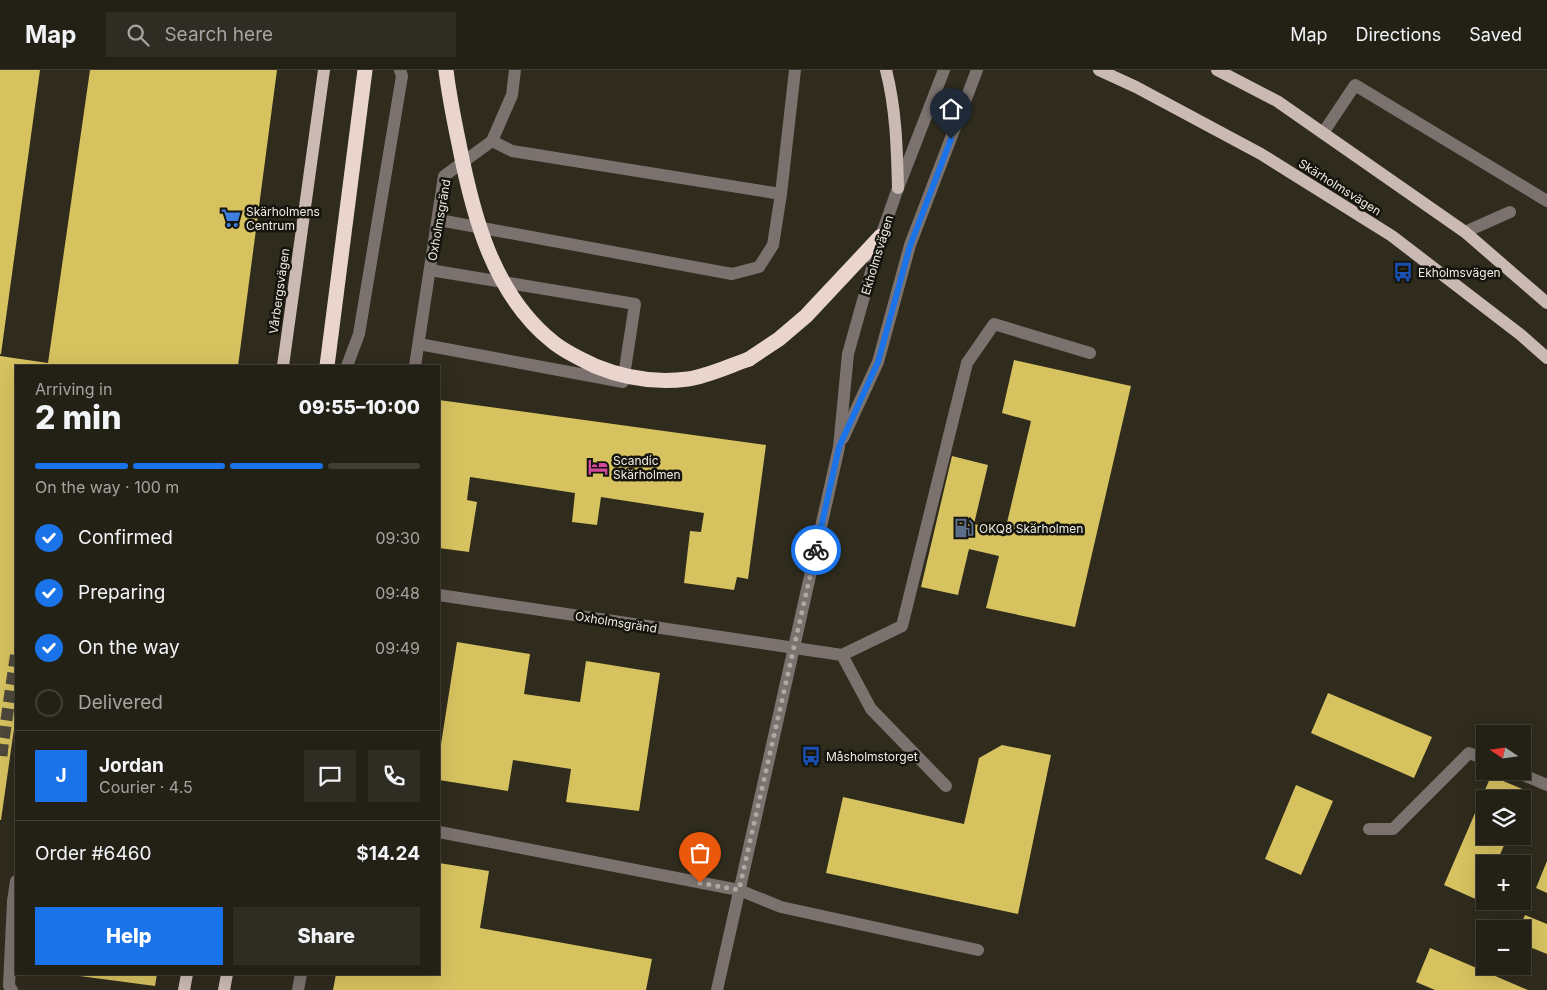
<!DOCTYPE html>
<meta charset="utf-8">
<style>
:root{--surface:#232016;--page:#2f2d23;--text:#f1f3f6;--muted:#a3a3a1;--line:#403e35;--accent:#1a73e8}
body{margin:0;font-family:Inter,sans-serif;background:var(--page);color:var(--text);height:100vh;display:flex;flex-direction:column;font-size:19px;white-space:nowrap}
*{box-sizing:border-box;margin:0}
p{font-size:16px;color:var(--muted)}
.icon{flex:none;width:28px;height:28px;fill:none;stroke:currentColor;stroke-width:2;stroke-linecap:round;stroke-linejoin:round}
.map{position:relative;flex:1;overflow:hidden}
.drawer{position:absolute;left:15px;top:295px;width:425px;height:610px;display:flex;flex-direction:column;background:var(--surface);border-radius:0px;box-shadow:0 5px 20px #0002,0 0 0 1px var(--line)}
.drawer>*{flex:none}
.needle{width:32px;rotate:283deg}
.fabs{position:absolute;left:1476px;top:655px;display:grid;gap:10px}
.fabs a{display:grid;place-items:center;width:55px;height:55px;border-radius:0px;background:var(--surface);box-shadow:0 5px 20px #0002,0 0 0 1px var(--line);font-size:25px}
.pin{position:absolute;display:grid;place-items:center;width:42px;height:42px;color:#fff;margin:-51px -21px;border-radius:50% 50% 50% 0;rotate:-45deg;box-shadow:0 0 5px #0007}
.pin .icon{rotate:45deg}
.courier{position:absolute;display:grid;place-items:center;width:50px;height:50px;margin:-25px;border:4px solid #1a73e8;border-radius:50%;background:#fff;color:#222;box-shadow:0 1px 6px #0007}
.head em{font-style:normal;font-weight:800}
.head div{display:flex;flex-direction:column-reverse}
.head{display:flex;align-items:center;justify-content:space-between;height:85px;padding:0 20px}
h1{font-size:32px;font-weight:800;line-height:38px}
.bar{display:grid;grid-template-columns:repeat(4,1fr);gap:8px 5px;align-content:center;height:60px;padding:0 20px}
.bar i{height:6px;border-radius:4px;background:var(--line)}
.bar .current{background:var(--accent)}
.bar p{grid-column:span 4}
.line{display:flex;align-items:center;gap:12px;padding:0 20px;border-top:1px solid var(--line)}
.line div{flex:1}
.round{display:grid;place-items:center;flex:none;width:52px;height:52px;border-radius:0px;background:var(--page)}
ol{padding:0 20px;list-style:none}
li{display:flex;align-items:center;gap:15px;height:55px}
li p{margin-inline-start:auto}
li .icon{padding:5px;border-radius:50%;background:var(--accent);color:#fff;stroke-width:4}
li:last-child{color:var(--muted)}
li i{width:28px;height:28px;border:2px solid var(--line);border-radius:50%}
.button{display:flex;gap:10px;margin-top:auto;padding:10px 20px}
.button a{flex:1;height:58px;border-radius:0px;background:var(--accent);color:#fff;font-size:20px;font-weight:800;line-height:58px;text-align:center}
.button a+a{background:var(--page);color:var(--text)}
header{display:flex;align-items:center;gap:30px;box-sizing:border-box;height:70px;padding:0 25px;background:var(--surface);border-bottom:1px solid var(--line)}
header strong{font-size:24px}
nav{display:flex;gap:28px;margin-inline-start:auto;font-size:18px}
.search{width:350px;height:45px;background:var(--page);display:flex;align-items:center;gap:12px;box-sizing:border-box;padding:0 18px;border-radius:0px;color:var(--muted);font-size:19px}
.map>svg:first-child{display:block}
</style>
<header>
<strong>Map</strong>
<div class="search"><svg class="icon" aria-label="search" viewBox="0 0 24 24"><circle cx="10" cy="10" r="6"/><path d="M15 15l6 6"/></svg>Search here</div>
<nav><a>Map</a><a>Directions</a><a>Saved</a></nav>
</header>
<div class="map">
<svg width="1547" height="920" viewBox="0 0 1547 920">
<rect width="100%" height="100%" fill="#2f2b1d"/>
<g fill="#d7c260">
<polygon points="0,0 40,0 1,284 0,284"/>
<polygon points="90,0 277,0 238,296 16,296 16,645 1,750 0,750 0,286 48,293"/>
<polygon points="1014,290 1131,316 1075,557 986,538 999,486 969,479 958,525 921,517 952,386 988,395 974,454 1005,461 1031,351 1002,343"/>
<polygon points="439,330 766,375 748,509 737,507 734,520 684,513 690,461 701,462 704,443 601,427 597,455 572,452 575,423 470,407 467,430 477,432 469,482 439,478"/>
<polygon points="457,572 530,584 524,624 580,632 586,591 660,603 639,741 566,732 571,699 513,690 508,721 439,710 439,687"/>
<polygon points="1328,623 1432,667 1414,708 1311,663"/>
<polygon points="1002,675 1051,685 1018,844 826,803 843,727 964,754 979,688"/>
<polygon points="1491,706 1527,721 1522,733 1522,729 1485,729 1485,766 1508,766 1496,794 1485,794 1485,820 1480,831 1444,815"/>
<polygon points="1296,715 1333,731 1301,805 1265,789"/>
<polygon points="1547,791 1547,823 1536,818"/>
<polygon points="439,793 489,801 480,858 652,889 646,920 333,920 336,904 439,904"/>
<polygon points="1525,845 1547,854 1547,884 1522,874 1522,859 1519,859"/>
<polygon points="1430,878 1528,920 1435,920 1416,912"/>
<polygon points="72,904 157,904 155,916 72,905"/>
</g>
<g fill="none" stroke-linecap="round" stroke-linejoin="round">
<polyline stroke="#4c483b" stroke-width="12" stroke-dasharray="12 6" stroke-linecap="butt" points="16,585 2,680 16,681"/>
<g stroke="#7b726f" stroke-width="12">
<polyline points="1323,63 1355,15 1547,131"/>
<polyline points="492,71 512,81 781,124 795,0"/>
<polyline points="439,150 732,204 759,197 773,175 781,124"/>
<polyline points="1465,162 1510,142"/>
<polyline points="419,274 623,312 635,234 430,200"/>
<polyline points="347,296 359,264 402,6 400,0"/>
<polyline points="415,296 444,106 492,71 512,25 515,0"/>
<polyline points="843,368 878,292 910,175 977,0"/>
<polyline points="439,525 842,585 902,556 967,293 994,254 1090,283"/>
<polyline points="842,585 871,639 946,716"/>
<polyline points="1514,701 1547,715"/>
<polyline points="1369,759 1393,759 1469,683 1485,689"/>
<polyline points="439,762 739,820 781,837 978,880"/>
<polyline points="12,920 9,916 13,831 16,811"/>
<polyline points="298,920 301,904"/>
<polyline points="717,920 839,377 848,284 881,166 898,118 944,0"/>
</g>
<g stroke="#cbb9b4" stroke-width="12">
<path d="M886 0C896 39 897 78 898 118"/>
<polyline points="1099,0 1136,17 1261,84 1392,166 1521,265 1547,288"/>
<polyline points="1217,0 1277,31 1465,162 1547,233"/>
<polyline points="283,296 324,0"/>
<polyline points="184,920 187,904"/>
<polyline points="224,920 227,904"/>
</g>
<g stroke="#ead5ce" stroke-width="15">
<polyline points="749,289 779,269 806,246 881,166"/>
<polyline points="327,296 365,0"/>
</g>
<path stroke="#ead5ce" stroke-width="15" d="M446 0C449 25 454 50 459 74 473 146 493 224 553 272 565 282 581 289 595 296 624 308 657 313 688 309 708 306 729 296 749 289"/>
</g>
<g fill="none" stroke-linecap="round" stroke-linejoin="round">
<polyline stroke="#aca99e" stroke-width="5" stroke-dasharray="0 9" points="700,813 739,820 816,480"/>
<polyline stroke="#1a73e8" stroke-width="6" points="816,480 839,377 878,292 910,176 951,69"/>
</g>
<defs>
<symbol id="supermarket-bare" viewBox="-9 -9 18 18"><path d="M-6-5.5h2.5l.6 2H6L4.5 2H-2.5L-4.4-4H-6ZM-1.5 3.2a1.3 1.3 0 1 0 .1 0ZM3 3.2a1.3 1.3 0 1 0 .1 0Z" fill="#3f7fe0" stroke="#15140d" stroke-width="2.5" paint-order="stroke"/></symbol>
<symbol id="bus-bare" viewBox="-9 -9 18 18"><path d="M-5-6H5V4H4V6H2V4H-2V6H-4V4H-5ZM-3.5-4V0h7V-4ZM-3.5 1.2v1.5H-2V1.2ZM2 1.2v1.5H3.5V1.2Z" fill="#1a4fb4" stroke="#15140d" stroke-width="2.5" paint-order="stroke"/></symbol>
<symbol id="hotel-bare" viewBox="-9 -9 18 18"><path d="M-6-4.5h1.5V1H6V5H4.5V3h-9V5H-6ZM-4 0a1.8 1.8 0 1 1 3.6 0ZM.5 0V-2.5h3Q6-2.5 6 0Z" fill="#d1479c" stroke="#15140d" stroke-width="2.5" paint-order="stroke"/></symbol>
<symbol id="fuel-bare" viewBox="-9 -9 18 18"><path d="M-5.5-6h7V0h2V4h1.3V-2.5L3-4.5l.8-.8L6-3V5H2.5V1h-1V6h-7ZM-4.2-4.7v3.2H.2V-4.7Z" fill="#5c6f8a" stroke="#15140d" stroke-width="2.5" paint-order="stroke"/></symbol>
</defs>
<g fill-rule="evenodd">
<use href="#supermarket-bare" x="217" y="134" width="28" height="28"/>
<use href="#bus-bare" x="1389" y="188" width="28" height="28"/>
<use href="#hotel-bare" x="584" y="383" width="28" height="28"/>
<use href="#fuel-bare" x="950" y="444" width="28" height="28"/>
<use href="#bus-bare" x="797" y="672" width="28" height="28"/>
</g>
<g text-anchor="middle" dominant-baseline="central" stroke-width="5" stroke-linejoin="round" paint-order="stroke">
<g font-size="12" fill="#efede3" stroke="#15140d">
<text transform="translate(1340 117) rotate(32)">Skärholmsvägen</text>
<text transform="translate(439 150) rotate(-80)">Oxholmsgränd</text>
<text transform="translate(877 185) rotate(-73)">Ekholmsvägen</text>
<text transform="translate(279 221) rotate(-82)">Vårbergsvägen</text>
<text transform="translate(616 552) rotate(9)">Oxholmsgränd</text>
</g>
<g font-size="12" fill="#efede3" stroke="#15140d" text-anchor="start">
<text x="246" y="141">Skärholmens<tspan x="246" dy="14">Centrum</tspan></text>
<text x="1418" y="202">Ekholmsvägen</text>
<text x="613" y="390">Scandic<tspan x="613" dy="14">Skärholmen</tspan></text>
<text x="979" y="458">OKQ8 Skärholmen</text>
<text x="826" y="686">Måsholmstorget</text>
</g>
</g>
</svg>
<div class="fabs">
<a><svg class="needle" viewBox="-14 -14 28 28"><path d="M0-13l5 13h-10z" fill="#e53935"/><path d="M0 13l5-13h-10z" fill="#a3a3a1"/></svg></a>
<a><svg class="icon" aria-label="layers" viewBox="0 0 24 24"><path d="M12 4l9 5-9 5-9-5zM3 14l9 5 9-5"/></svg></a>
<a>+</a>
<a>−</a>
</div>
<div class="pin" style="left:700px;top:813px;background:#ea580c"><svg class="icon" aria-label="bag" viewBox="0 0 24 24"><path d="M5 8h14l-1 12H6zM9 8a3 3 0 0 1 6 0"/></svg></div>
<div class="pin" style="left:951px;top:69px;background:#1f2937"><svg class="icon" aria-label="home" viewBox="0 0 24 24"><path d="M3 11l9-7 9 7M6 9v11h12V9"/></svg></div>
<div class="courier" style="left:816px;top:480px"><svg class="icon" aria-label="bike" viewBox="0 0 24 24"><circle cx="6" cy="16" r="4"/><circle cx="18" cy="16" r="4"/><path d="M6 16l4-8h5l3 8M10 8l3 8H6M13 5h3"/></svg></div>
<section class="drawer">
<div class="head"><div><h1>2 min</h1><p>Arriving in</p></div><em>09:55–10:00</em></div>
<div class="bar"><i class="current"></i><i class="current"></i><i class="current"></i><i></i><p>On the way · 100 m</p></div>
<ol>
<li><svg class="icon" aria-label="check" viewBox="0 0 24 24"><path d="M5 12l5 5 9-10"/></svg>Confirmed<p>09:30</p></li>
<li><svg class="icon" aria-label="check" viewBox="0 0 24 24"><path d="M5 12l5 5 9-10"/></svg>Preparing<p>09:48</p></li>
<li><svg class="icon" aria-label="check" viewBox="0 0 24 24"><path d="M5 12l5 5 9-10"/></svg>On the way<p>09:49</p></li>
<li><i></i>Delivered</li>
</ol>
<div class="line" style="height:90px"><b class="round" style="background:var(--accent);color:#fff">J</b><div><b>Jordan</b><p>Courier · 4.5</p></div><a class="round"><svg class="icon" aria-label="chat" viewBox="0 0 24 24"><path d="M4 5h16v11H9l-5 4z"/></svg></a><a class="round"><svg class="icon" aria-label="phone" viewBox="0 0 24 24"><path d="M5 4h4l2 5-3 2q2 4 5 5l2-3 5 2v4C11 20 4 13 5 4z"/></svg></a></div>
<div class="line" style="height:65px"><div>Order #6460</div><b>$14.24</b></div>
<div class="button"><a>Help</a><a>Share</a></div>
</section>
</div>
